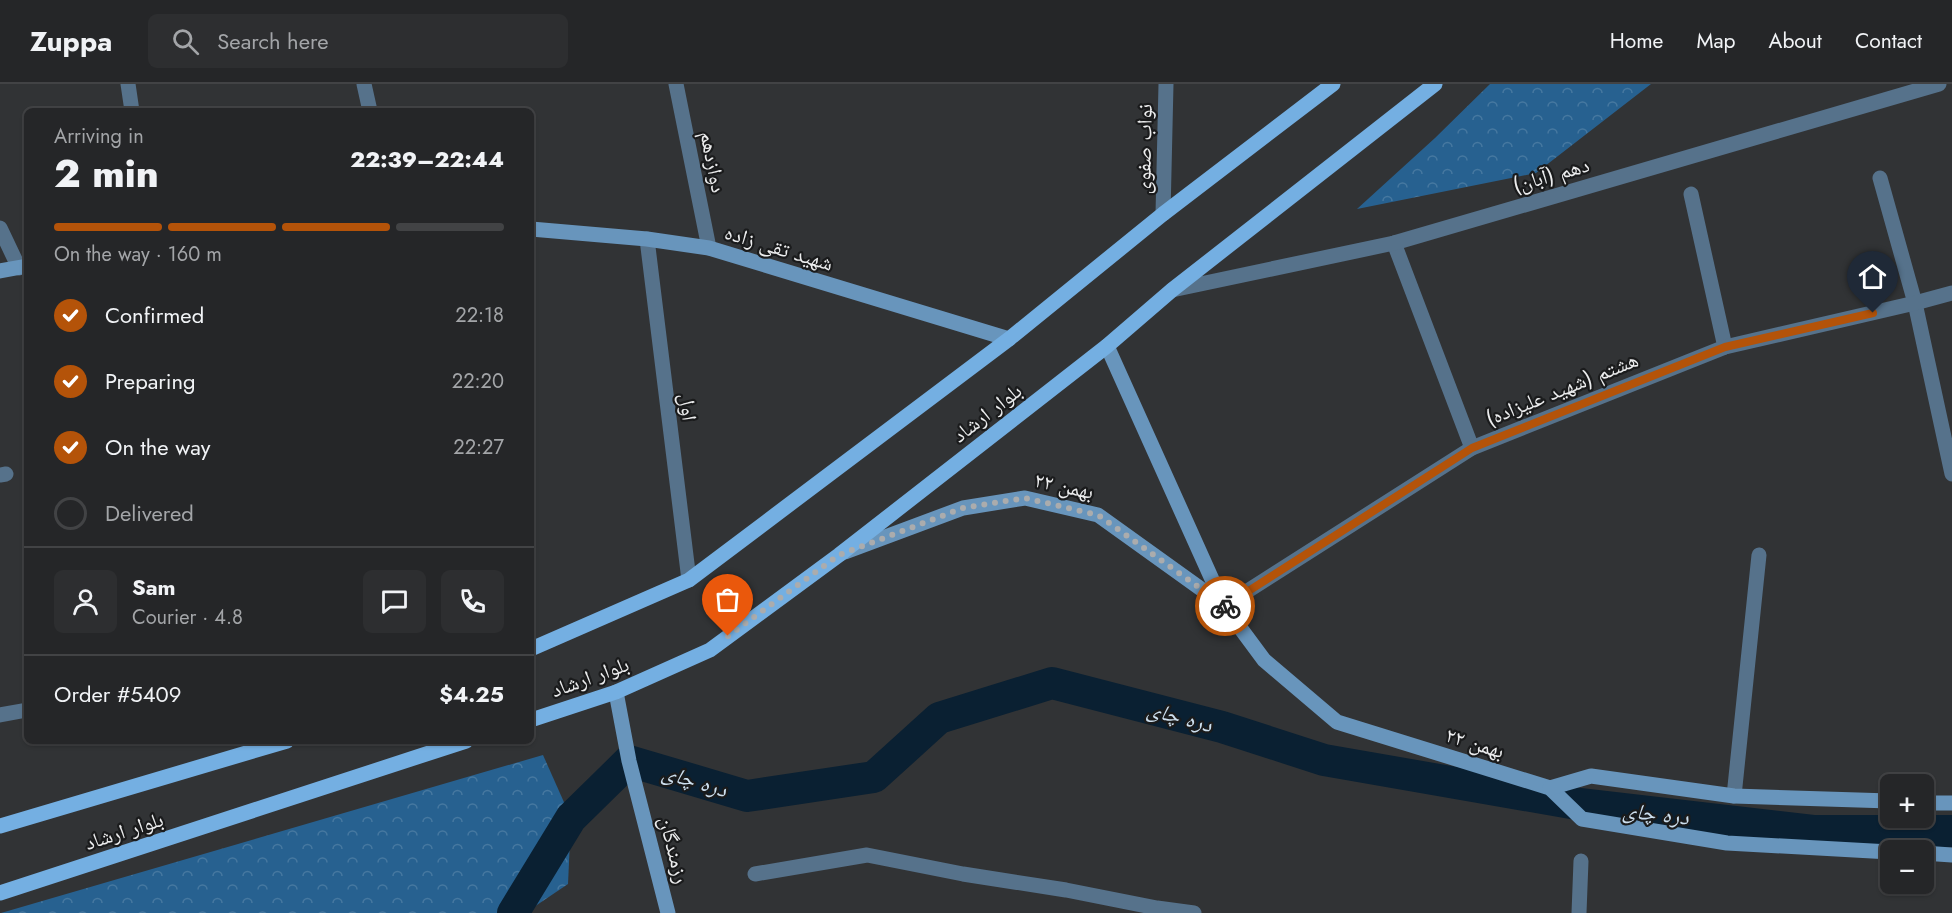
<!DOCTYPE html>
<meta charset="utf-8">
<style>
:root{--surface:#252628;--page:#2d2e30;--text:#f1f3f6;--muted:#a3a5a8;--line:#424345;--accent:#b45309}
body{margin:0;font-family:Jost,"Noto Naskh Arabic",sans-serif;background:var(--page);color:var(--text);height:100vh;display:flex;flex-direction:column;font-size:22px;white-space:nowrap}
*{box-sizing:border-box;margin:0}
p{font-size:20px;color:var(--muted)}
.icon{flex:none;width:33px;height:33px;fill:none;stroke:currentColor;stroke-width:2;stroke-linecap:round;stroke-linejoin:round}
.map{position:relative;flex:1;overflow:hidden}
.sheet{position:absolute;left:24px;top:24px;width:510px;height:636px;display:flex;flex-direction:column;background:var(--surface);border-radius:9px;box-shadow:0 2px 4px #0004,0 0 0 2px var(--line)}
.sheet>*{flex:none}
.fabs{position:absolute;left:1880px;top:690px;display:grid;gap:12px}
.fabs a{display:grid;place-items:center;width:54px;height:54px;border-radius:9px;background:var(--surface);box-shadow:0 2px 4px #0004,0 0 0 2px var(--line);font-size:30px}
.pin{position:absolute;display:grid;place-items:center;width:51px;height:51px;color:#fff;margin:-62px -26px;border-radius:50% 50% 50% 0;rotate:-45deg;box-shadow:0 0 6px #0007}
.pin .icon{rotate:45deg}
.courier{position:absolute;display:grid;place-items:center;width:60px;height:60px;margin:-30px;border:4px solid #b45309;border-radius:50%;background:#fff;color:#222;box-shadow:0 2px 8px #0007}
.head em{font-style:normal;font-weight:800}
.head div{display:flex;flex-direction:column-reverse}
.head{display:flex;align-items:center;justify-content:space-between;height:102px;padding:0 30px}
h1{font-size:39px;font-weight:800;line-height:45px}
.bar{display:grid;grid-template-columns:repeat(4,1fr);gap:9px 6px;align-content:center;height:72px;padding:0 30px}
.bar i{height:8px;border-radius:4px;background:var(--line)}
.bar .selected{background:var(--accent)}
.bar p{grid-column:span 4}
.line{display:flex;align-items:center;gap:15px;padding:0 30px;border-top:2px solid var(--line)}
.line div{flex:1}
.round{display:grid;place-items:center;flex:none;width:63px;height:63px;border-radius:9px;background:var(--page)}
ol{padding:0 30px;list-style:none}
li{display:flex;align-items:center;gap:18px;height:66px}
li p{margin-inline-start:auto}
li .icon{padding:6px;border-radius:50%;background:var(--accent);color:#fff;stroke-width:4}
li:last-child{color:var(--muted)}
li i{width:33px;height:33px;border:3px solid var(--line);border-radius:50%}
header{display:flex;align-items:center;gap:36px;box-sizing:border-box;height:84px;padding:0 30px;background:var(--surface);border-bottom:2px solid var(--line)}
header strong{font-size:28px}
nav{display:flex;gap:33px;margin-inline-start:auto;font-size:21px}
.search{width:420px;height:54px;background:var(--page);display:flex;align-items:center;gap:15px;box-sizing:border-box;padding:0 21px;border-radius:9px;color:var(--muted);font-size:22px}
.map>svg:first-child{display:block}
</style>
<header>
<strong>Zuppa</strong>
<div class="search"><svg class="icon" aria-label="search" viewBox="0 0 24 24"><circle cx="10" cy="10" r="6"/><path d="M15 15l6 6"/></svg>Search here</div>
<nav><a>Home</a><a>Map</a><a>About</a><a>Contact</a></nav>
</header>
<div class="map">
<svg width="1952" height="829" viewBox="0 0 1952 829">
<defs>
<pattern id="park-crowns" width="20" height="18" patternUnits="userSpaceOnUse" patternTransform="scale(1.5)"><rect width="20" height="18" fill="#276190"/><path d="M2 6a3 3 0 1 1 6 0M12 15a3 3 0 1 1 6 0" fill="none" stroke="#4678a0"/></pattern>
</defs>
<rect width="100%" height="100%" fill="#313335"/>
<g fill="url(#park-crowns)">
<polygon points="1490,0 1651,0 1536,89 1357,125 1435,54"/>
<polygon points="543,671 571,734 568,800 525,829 1,829"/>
</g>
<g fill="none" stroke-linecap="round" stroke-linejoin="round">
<polyline stroke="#0a2032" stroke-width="32" points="513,829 571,734 629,677 747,712 874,693 939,634 1052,599 1222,643 1324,676 1571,719 1813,747 1952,747"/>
<g stroke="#56728b" stroke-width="15">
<polyline points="128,0 132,27"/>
<polyline points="364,0 370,27"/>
<polyline points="676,0 709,164"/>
<polyline points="1880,94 1915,219 1952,390"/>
<polyline points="1691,110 1725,263"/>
<polyline points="1163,130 1166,0"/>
<polyline points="0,144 19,184"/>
<polyline points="647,155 689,496"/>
<polyline points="1394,159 1472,364"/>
<polyline points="1172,206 1394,159 1939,0"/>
<polyline points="0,391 6,390"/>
<polyline points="1224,522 1472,364 1725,263 1915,219 1952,209"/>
<polyline points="0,631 27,626"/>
<polyline points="1734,712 1759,471"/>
<polyline points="755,790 867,771 963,790 1066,806 1157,824 1194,829"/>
<polyline points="1579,829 1581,777"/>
</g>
<g stroke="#6895bc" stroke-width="15">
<polyline points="531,145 647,155 709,164 1009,255"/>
<polyline points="0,187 27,182"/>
<polyline points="1107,262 1224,522 1264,576 1337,638 1550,704 1582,735 1727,759 1890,768"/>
<polyline points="845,468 963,424 1025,414 1098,431 1222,520"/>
<polyline points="616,608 629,677 668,829"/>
<polyline points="1550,704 1591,692 1734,712 1890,717"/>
<polyline points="1923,719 1952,719"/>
<polyline points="1923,769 1952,771"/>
</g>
<g stroke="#74afe2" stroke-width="15">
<polyline points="531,565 689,496 1009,255 1163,130 1333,0"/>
<polyline points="531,636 616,608 710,566 839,471 1107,262 1172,206 1435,0"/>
<polyline points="0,742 287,657"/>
<polyline points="0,809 466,657"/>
</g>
</g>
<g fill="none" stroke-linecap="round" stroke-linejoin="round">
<polyline stroke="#abacad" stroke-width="6" stroke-dasharray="0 10.8" points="728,552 839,471 963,424 1025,414 1098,431 1225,522"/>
<polyline stroke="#b45309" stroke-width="8" points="1225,522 1472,364 1725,263 1873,229"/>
</g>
<g text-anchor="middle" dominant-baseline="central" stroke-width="4.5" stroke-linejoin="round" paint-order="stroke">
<g font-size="21" fill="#ecedee" stroke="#1a1b1c">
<text transform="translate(1144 65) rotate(-89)">نواب صفوی</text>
<text transform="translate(713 78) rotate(79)">دوازدهم</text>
<text transform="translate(1551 91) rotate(-16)">دهم (آبان)</text>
<text transform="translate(779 164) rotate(17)">شهید تقی زاده</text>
<text transform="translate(1562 305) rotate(-22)">هشتم (شهید علیزاده)</text>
<text transform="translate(688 323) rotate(83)">اول</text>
<text transform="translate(987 329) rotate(-38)">بلوار ارشاد</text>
<text transform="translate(1064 402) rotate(12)">۲۲ بهمن</text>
<text transform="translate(590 593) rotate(-20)">بلوار ارشاد</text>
<text transform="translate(1475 659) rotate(17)">۲۲ بهمن</text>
<text transform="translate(124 747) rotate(-18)">بلوار ارشاد</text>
<text transform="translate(674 766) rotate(76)">رزمندگان</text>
</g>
<g font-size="22" font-style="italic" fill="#cddfee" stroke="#1a1b1c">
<text transform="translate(1180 632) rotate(15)">دره چای</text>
<text transform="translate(695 696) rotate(17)">دره چای</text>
<text transform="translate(1656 729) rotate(7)">دره چای</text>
</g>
</g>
</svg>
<div class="fabs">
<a>+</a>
<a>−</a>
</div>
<div class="pin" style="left:728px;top:552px;background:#ea580c"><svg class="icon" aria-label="bag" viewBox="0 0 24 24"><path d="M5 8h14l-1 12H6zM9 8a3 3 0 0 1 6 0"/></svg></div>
<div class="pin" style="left:1873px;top:229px;background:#1f2937"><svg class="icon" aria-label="home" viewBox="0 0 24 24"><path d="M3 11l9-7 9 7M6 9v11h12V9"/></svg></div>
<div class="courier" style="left:1225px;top:522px"><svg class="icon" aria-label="bike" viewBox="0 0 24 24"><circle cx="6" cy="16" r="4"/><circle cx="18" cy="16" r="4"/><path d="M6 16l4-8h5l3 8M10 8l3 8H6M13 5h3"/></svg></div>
<section class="sheet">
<div class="head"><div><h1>2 min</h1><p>Arriving in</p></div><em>22:39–22:44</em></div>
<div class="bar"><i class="selected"></i><i class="selected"></i><i class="selected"></i><i></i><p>On the way · 160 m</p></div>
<ol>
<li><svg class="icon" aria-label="check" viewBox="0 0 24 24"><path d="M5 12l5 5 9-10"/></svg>Confirmed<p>22:18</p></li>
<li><svg class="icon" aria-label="check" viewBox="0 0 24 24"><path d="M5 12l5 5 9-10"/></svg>Preparing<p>22:20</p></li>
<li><svg class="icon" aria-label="check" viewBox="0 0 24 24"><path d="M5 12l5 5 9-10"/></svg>On the way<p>22:27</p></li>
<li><i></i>Delivered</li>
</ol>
<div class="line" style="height:108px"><a class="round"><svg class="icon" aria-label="person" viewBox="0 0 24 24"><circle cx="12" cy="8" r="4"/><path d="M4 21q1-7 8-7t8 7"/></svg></a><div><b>Sam</b><p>Courier · 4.8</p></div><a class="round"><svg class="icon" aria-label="chat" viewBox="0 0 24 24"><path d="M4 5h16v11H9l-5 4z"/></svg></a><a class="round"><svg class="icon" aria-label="phone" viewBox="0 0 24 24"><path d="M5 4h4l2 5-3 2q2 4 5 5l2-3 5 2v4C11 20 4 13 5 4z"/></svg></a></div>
<div class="line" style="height:78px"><div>Order #5409</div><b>$4.25</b></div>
</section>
</div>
